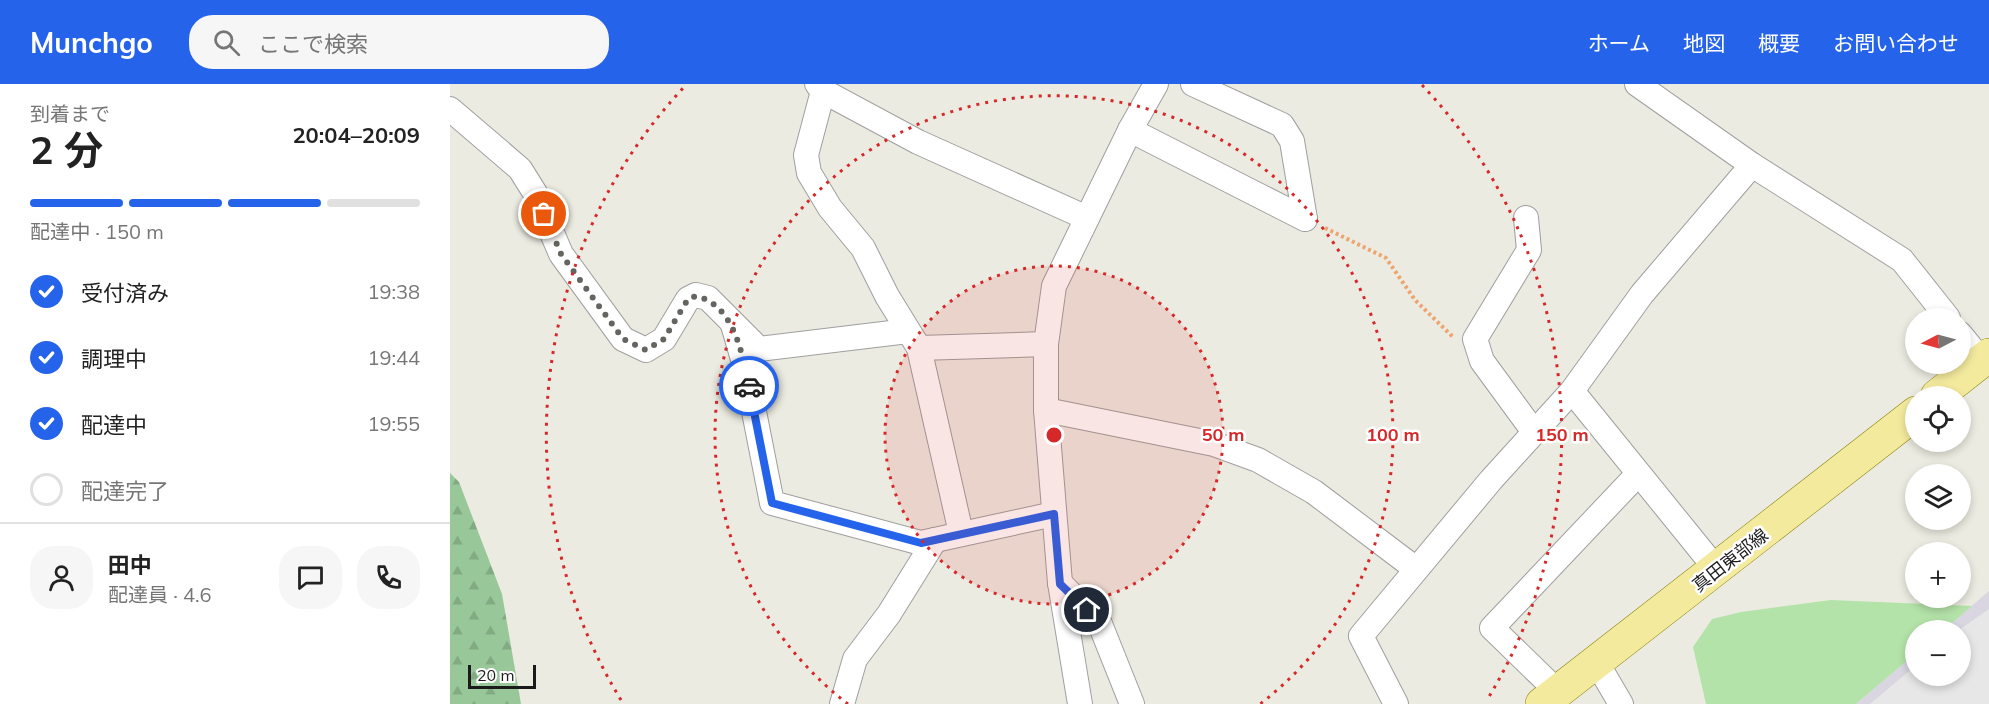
<!DOCTYPE html>
<html lang="ja">
<meta charset="utf-8">
<style>
:root{--surface:#fff;--page:#f6f6f6;--text:#222;--muted:#767676;--line:#e0e0e0;--accent:#2563eb}
body{margin:0;font-family:Mulish,"Noto Sans JP",sans-serif;background:var(--page);color:var(--text);height:100vh;display:flex;flex-direction:column;font-size:22px;white-space:nowrap}
*{box-sizing:border-box;margin:0}
p{font-size:20px;color:var(--muted)}
.icon{flex:none;width:33px;height:33px;fill:none;stroke:currentColor;stroke-width:2;stroke-linecap:round;stroke-linejoin:round}
.map{position:relative;flex:1;overflow:hidden}
.panel{display:flex;flex-direction:column;background:var(--surface);width:450px}
.panel>*{flex:none}
.needle{width:39px;rotate:264deg}
.buttons{position:absolute;left:1455px;top:224px;display:grid;gap:12px}
.buttons a{display:grid;place-items:center;width:66px;height:66px;border-radius:50%;background:var(--surface);box-shadow:0 3px 9px #0003;font-size:30px}
.scale{position:absolute;left:18px;bottom:15px;width:68px;box-sizing:border-box;padding-left:6px;border:3px solid #1b1b1b;border-top:0;font-size:16px;line-height:21px;white-space:nowrap;color:#1b1b1b;-webkit-text-stroke:4px #fff;paint-order:stroke}
.pin{position:absolute;display:grid;place-items:center;width:51px;height:51px;color:#fff;margin:-26px;border:3px solid #fff;border-radius:50%;box-shadow:0 2px 6px #0007}
.courier{position:absolute;display:grid;place-items:center;width:60px;height:60px;margin:-30px;border:4px solid #2563eb;border-radius:50%;background:#fff;color:#222;box-shadow:0 2px 8px #0007}
.headline em{font-style:normal;font-weight:700}
.headline div{display:flex;flex-direction:column-reverse}
.headline{display:flex;align-items:center;justify-content:space-between;height:102px;padding:0 30px}
h1{font-size:39px;font-weight:700;line-height:45px}
.bar{display:grid;grid-template-columns:repeat(4,1fr);gap:9px 6px;align-content:center;height:72px;padding:0 30px}
.bar i{height:8px;border-radius:4px;background:var(--line)}
.bar .active{background:var(--accent)}
.bar p{grid-column:span 4}
.line{display:flex;align-items:center;gap:15px;padding:0 30px;border-top:2px solid var(--line)}
.line div{flex:1}
.round{display:grid;place-items:center;flex:none;width:63px;height:63px;border-radius:24px;background:var(--page)}
ol{padding:0 30px;list-style:none}
li{display:flex;align-items:center;gap:18px;height:66px}
li p{margin-inline-start:auto}
li .icon{padding:6px;border-radius:50%;background:var(--accent);color:#fff;stroke-width:4}
li:last-child{color:var(--muted)}
li i{width:33px;height:33px;border:3px solid var(--line);border-radius:50%}
header{display:flex;align-items:center;gap:36px;box-sizing:border-box;height:84px;padding:0 30px;background:var(--accent);color:#fff}
header strong{font-size:28px}
nav{display:flex;gap:33px;margin-inline-start:auto;font-size:21px}
.search{width:420px;height:54px;background:var(--page);display:flex;align-items:center;gap:15px;box-sizing:border-box;padding:0 21px;border-radius:24px;color:var(--muted);font-size:22px}
main{display:flex;flex:1;min-height:0}
.map>svg:first-child{display:block}
</style>
<header>
<strong>Munchgo</strong>
<div class="search"><svg class="icon" aria-label="search" viewBox="0 0 24 24"><circle cx="10" cy="10" r="6"/><path d="M15 15l6 6"/></svg>ここで検索</div>
<nav><a>ホーム</a><a>地図</a><a>概要</a><a>お問い合わせ</a></nav>
</header>
<main>
<section class="panel">
<div class="headline"><div><h1>2 分</h1><p>到着まで</p></div><em>20:04–20:09</em></div>
<div class="bar"><i class="active"></i><i class="active"></i><i class="active"></i><i></i><p>配達中 · 150 m</p></div>
<ol>
<li><svg class="icon" aria-label="check" viewBox="0 0 24 24"><path d="M5 12l5 5 9-10"/></svg>受付済み<p>19:38</p></li>
<li><svg class="icon" aria-label="check" viewBox="0 0 24 24"><path d="M5 12l5 5 9-10"/></svg>調理中<p>19:44</p></li>
<li><svg class="icon" aria-label="check" viewBox="0 0 24 24"><path d="M5 12l5 5 9-10"/></svg>配達中<p>19:55</p></li>
<li><i></i>配達完了</li>
</ol>
<div class="line" style="height:108px"><a class="round"><svg class="icon" aria-label="person" viewBox="0 0 24 24"><circle cx="12" cy="8" r="4"/><path d="M4 21q1-7 8-7t8 7"/></svg></a><div><b>田中</b><p>配達員 · 4.6</p></div><a class="round"><svg class="icon" aria-label="chat" viewBox="0 0 24 24"><path d="M4 5h16v11H9l-5 4z"/></svg></a><a class="round"><svg class="icon" aria-label="phone" viewBox="0 0 24 24"><path d="M5 4h4l2 5-3 2q2 4 5 5l2-3 5 2v4C11 20 4 13 5 4z"/></svg></a></div>
</section>
<div class="map">
<svg width="1539" height="620" viewBox="0 0 1539 620">
<defs>
<pattern id="forest-firs" width="22" height="20" patternUnits="userSpaceOnUse" patternTransform="scale(1.5)"><rect width="22" height="20" fill="#98c899"/><path d="M5 1l3.5 6h-7zM16 11l3.5 6h-7z" fill="#82ab83"/></pattern>
</defs>
<rect width="100%" height="100%" fill="#ecebe1"/>
<polygon fill="#b4e3a9" points="1381,516 1523,522 1494,546 1466,546 1465,570 1406,620 1256,620 1243,563 1262,535 1291,528"/>
<polygon fill="url(#forest-firs)" points="0,389 9,398 52,510 71,620 0,620"/>
<polygon fill="#e7e7e7" points="1539,525 1539,620 1420,620 1465,582 1466,591 1510,591 1509,546"/>
<g fill="#d9d5e1">
<polygon points="1539,507 1539,525 1509,546 1494,546"/>
<polygon points="1465,570 1465,582 1420,620 1406,620"/>
</g>
<g fill="none" stroke-linecap="round" stroke-linejoin="round">
<defs>
<g id="minor">
<polyline points="367,0 373,7 468,58 637,134"/>
<polyline points="743,0 832,41 842,57 855,135"/>
<polyline points="1187,0 1302,81 1452,176 1498,234"/>
<polyline points="373,7 356,71 359,89 380,124 413,164 437,212 469,264 511,449"/>
<polyline points="0,25 70,85 85,109 111,170 173,255 196,266 214,255 238,215 246,211 258,214 309,265 458,247"/>
<polyline points="680,46 855,135"/>
<polyline points="1076,134 1079,166 1025,255 1032,277 1084,348"/>
<polyline points="283,241 295,282 322,419 471,459 604,430"/>
<polyline points="1510,250 1532,277"/>
<polyline points="469,264 596,260"/>
<polyline points="1122,307 1267,486"/>
<polyline points="596,326 764,360 808,376 864,408 966,485"/>
<polyline points="610,499 650,540 682,620"/>
<polyline points="1147,579 1171,620"/>
<polyline points="1108,608 1042,544 1188,390"/>
<polyline points="392,620 405,575 439,530 485,456"/>
<polyline points="630,620 610,499 596,326 596,260 604,202 680,46 706,0"/>
<polyline points="946,620 911,552 1041,396 1122,307 1192,210 1302,81"/>
</g>
<g id="primary">
<polyline points="1487,312 1539,271"/>
<polyline points="1092,620 1466,329"/>
</g>
</defs>
<use href="#minor" stroke="#9f9f9f" stroke-width="26"/>
<use href="#primary" stroke="#86840b" stroke-width="34"/>
<polyline stroke="#eea46f" stroke-width="4" stroke-dasharray="3 3" stroke-linecap="butt" points="875,144 936,174 965,216 1003,253"/>
<use href="#minor" stroke="#fff" stroke-width="24"/>
<use href="#primary" stroke="#f4ea9e" stroke-width="33"/>
</g>
<g fill="none" stroke-linecap="round" stroke-linejoin="round">
<path stroke="#646460" stroke-width="6" stroke-dasharray="0 10.8" d="M94 130 111 170 173 255 196 266 214 255 238 215 246 212C284 221 292 269 299 302"/>
<polyline stroke="#2563eb" stroke-width="8" points="299,302 322,419 471,459 604,430 610,500 637,526"/>
</g>
<circle cx="604" cy="351" r="169" fill="#d62828" fill-opacity=".12"/>
<g fill="none" stroke="#d62828" stroke-width="3" stroke-dasharray="3 6">
<circle cx="604" cy="351" r="169"/>
<path d="M398 620A339 339 0 1 1 810 620"/>
<path d="M171 616A508 508 0 0 1 236 1M972 1A508 508 0 0 1 1037 616"/>
</g>
<g text-anchor="middle" dominant-baseline="central" stroke-width="5" stroke-linejoin="round" paint-order="stroke">
<g font-size="18" fill="#1b1b1b" stroke="#fff">
<text transform="translate(1280 476) rotate(-38)">真田東部線</text>
</g>
</g>
<circle cx="604" cy="351" r="9" fill="#d62828" stroke="#fff" stroke-width="3"/>
<g font-size="18" text-anchor="middle" font-weight="bold" fill="#d62828" stroke="#fff" stroke-width="5" stroke-linejoin="round" paint-order="stroke">
<text x="773" y="357">50 m</text>
<text x="943" y="357">100 m</text>
<text x="1112" y="357">150 m</text>
</g>
</svg>
<div class="buttons">
<a><svg class="needle" viewBox="-14 -14 28 28"><path d="M0-13l5 13h-10z" fill="#e53935"/><path d="M0 13l5-13h-10z" fill="#767676"/></svg></a>
<a><svg class="icon" aria-label="locate" viewBox="0 0 24 24"><circle cx="12" cy="12" r="6"/><path d="M12 2v4M12 18v4M2 12h4M18 12h4"/></svg></a>
<a><svg class="icon" aria-label="layers" viewBox="0 0 24 24"><path d="M12 4l9 5-9 5-9-5zM3 14l9 5 9-5"/></svg></a>
<a>+</a>
<a>−</a>
</div>
<div class="scale">20 m</div>
<div class="pin" style="left:94px;top:130px;background:#ea580c"><svg class="icon" aria-label="bag" viewBox="0 0 24 24"><path d="M5 8h14l-1 12H6zM9 8a3 3 0 0 1 6 0"/></svg></div>
<div class="pin" style="left:637px;top:526px;background:#1f2937"><svg class="icon" aria-label="home" viewBox="0 0 24 24"><path d="M3 11l9-7 9 7M6 9v11h12V9"/></svg></div>
<div class="courier" style="left:299px;top:302px"><svg class="icon" aria-label="car" viewBox="0 0 24 24"><path d="M5 17H2v-5l4-1 3-4h7l3 4 3 1v5h-3M9 17h6M6 11h13"/><circle cx="7" cy="17" r="2"/><circle cx="17" cy="17" r="2"/></svg></div>
</div>
</main>
